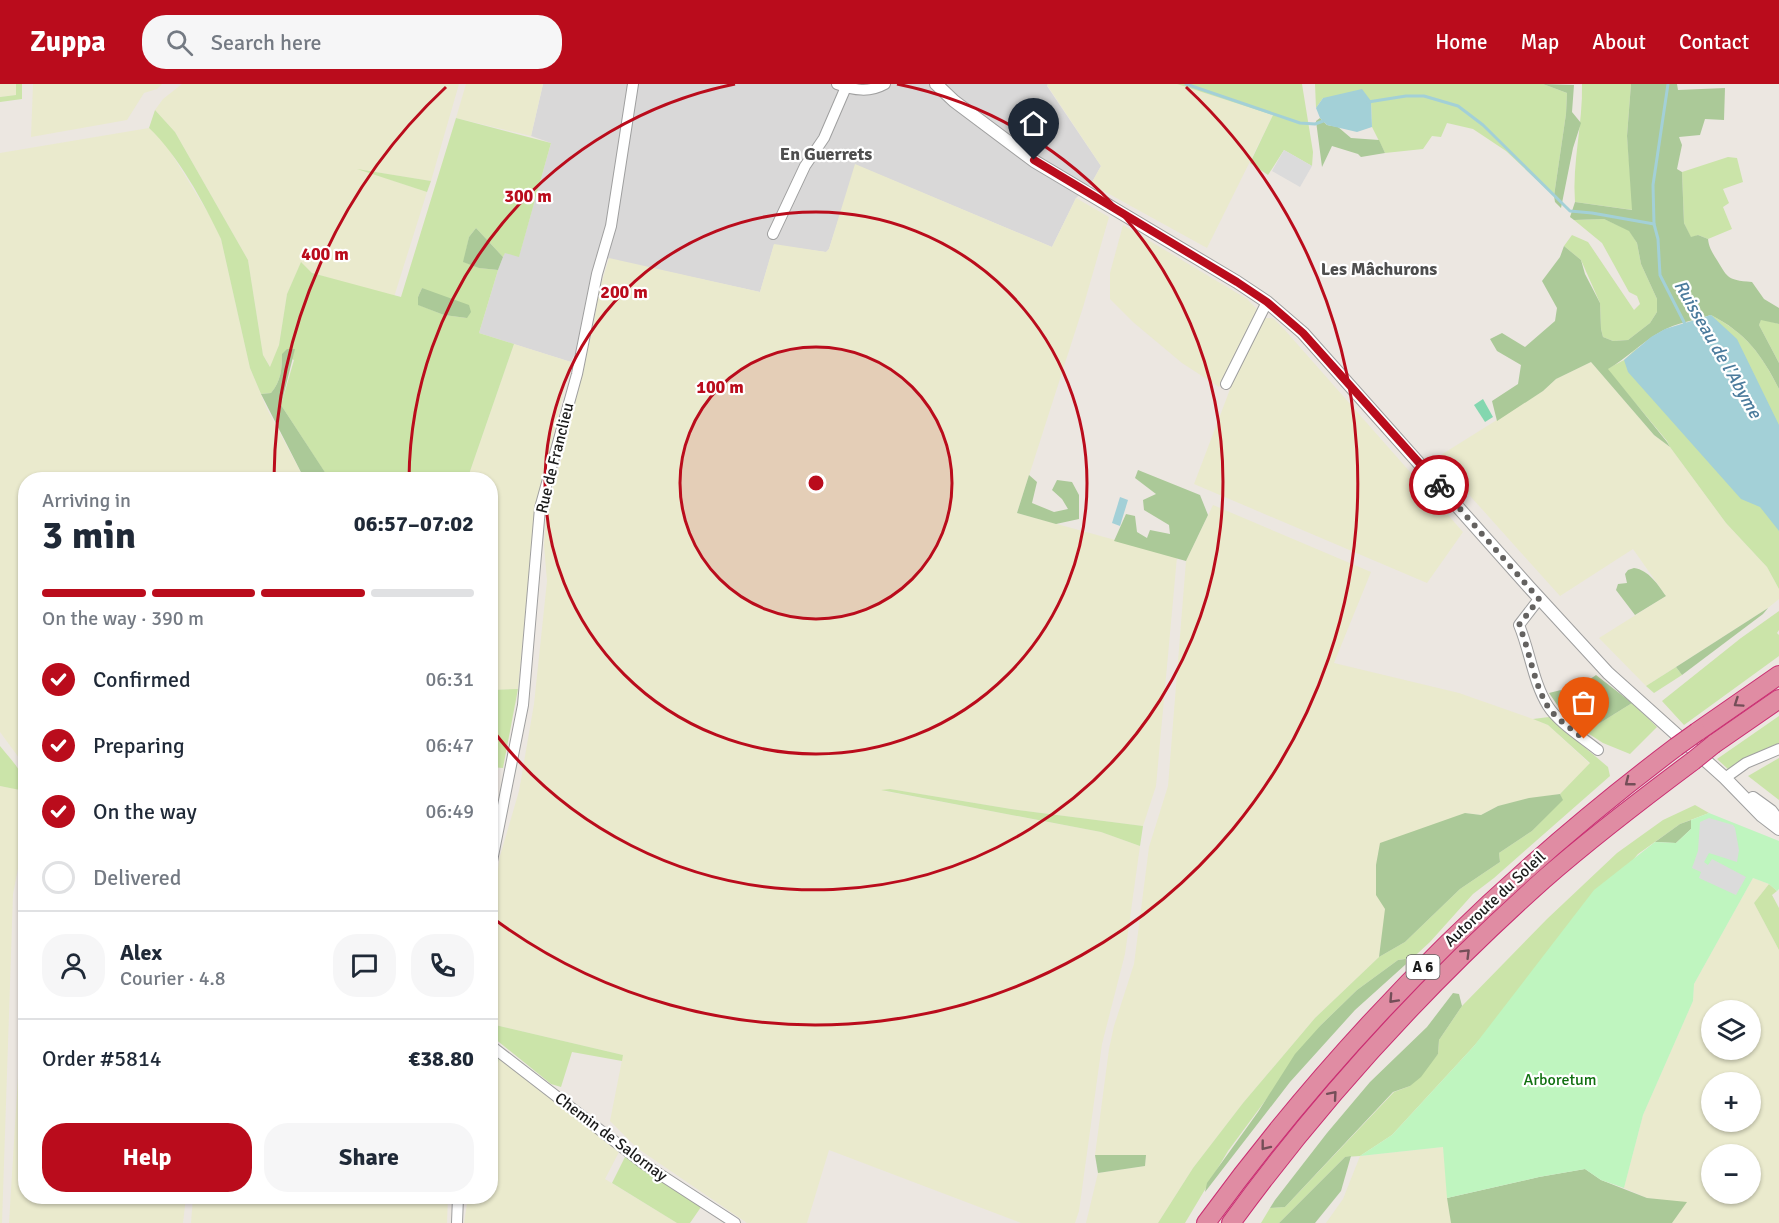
<!DOCTYPE html>
<meta charset="utf-8">
<style>
:root{--surface:#fff;--page:#f6f6f7;--text:#1f2937;--muted:#747a83;--line:#e0e1e3;--accent:#ba0c1c}
body{margin:0;font-family:Signika,sans-serif;background:var(--page);color:var(--text);height:100vh;display:flex;flex-direction:column;font-size:22px;white-space:nowrap}
*{box-sizing:border-box;margin:0}
p{font-size:20px;color:var(--muted)}
.icon{flex:none;width:33px;height:33px;fill:none;stroke:currentColor;stroke-width:2;stroke-linecap:round;stroke-linejoin:round}
.map{position:relative;flex:1;overflow:hidden}
.drawer{position:absolute;left:18px;top:388px;width:480px;height:732px;display:flex;flex-direction:column;background:var(--surface);border-radius:24px;box-shadow:0 2px 4px #0004}
.drawer>*{flex:none}
.fabs{position:absolute;left:1701px;top:916px;display:grid;gap:12px}
.fabs a{display:grid;place-items:center;width:60px;height:60px;border-radius:50%;background:var(--surface);box-shadow:0 2px 4px #0004;font-size:30px}
.pin{position:absolute;display:grid;place-items:center;width:51px;height:51px;color:#fff;margin:-62px -26px;border-radius:50% 50% 50% 0;rotate:-45deg;box-shadow:0 0 6px #0007}
.pin .icon{rotate:45deg}
.courier{position:absolute;display:grid;place-items:center;width:60px;height:60px;margin:-30px;border:4px solid #ba0c1c;border-radius:50%;background:#fff;color:#222;box-shadow:0 2px 8px #0007}
.summary em{font-style:normal;font-weight:800}
.summary div{display:flex;flex-direction:column-reverse}
.summary{display:flex;align-items:center;justify-content:space-between;height:102px;padding:0 24px}
h1{font-size:39px;font-weight:800;line-height:45px}
.bar{display:grid;grid-template-columns:repeat(4,1fr);gap:9px 6px;align-content:center;height:72px;padding:0 24px}
.bar i{height:8px;border-radius:4px;background:var(--line)}
.bar .selected{background:var(--accent)}
.bar p{grid-column:span 4}
.line{display:flex;align-items:center;gap:15px;padding:0 24px;border-top:2px solid var(--line)}
.line div{flex:1}
.round{display:grid;place-items:center;flex:none;width:63px;height:63px;border-radius:24px;background:var(--page)}
ol{padding:0 24px;list-style:none}
li{display:flex;align-items:center;gap:18px;height:66px}
li p{margin-inline-start:auto}
li .icon{padding:6px;border-radius:50%;background:var(--accent);color:#fff;stroke-width:4}
li:last-child{color:var(--muted)}
li i{width:33px;height:33px;border:3px solid var(--line);border-radius:50%}
.action{display:flex;gap:12px;margin-top:auto;padding:12px 24px}
.action a{flex:1;height:69px;border-radius:24px;background:var(--accent);color:#fff;font-size:24px;font-weight:800;line-height:69px;text-align:center}
.action a+a{background:var(--page);color:var(--text)}
header{display:flex;align-items:center;gap:36px;box-sizing:border-box;height:84px;padding:0 30px;background:var(--accent);color:#fff}
header strong{font-size:28px}
nav{display:flex;gap:33px;margin-inline-start:auto;font-size:21px}
.search{width:420px;height:54px;background:var(--page);display:flex;align-items:center;gap:15px;box-sizing:border-box;padding:0 21px;border-radius:24px;color:var(--muted);font-size:22px}
.map>svg:first-child{display:block}
</style>
<header>
<strong>Zuppa</strong>
<div class="search"><svg class="icon" aria-label="search" viewBox="0 0 24 24"><circle cx="10" cy="10" r="6"/><path d="M15 15l6 6"/></svg>Search here</div>
<nav><a>Home</a><a>Map</a><a>About</a><a>Contact</a></nav>
</header>
<div class="map">
<svg width="1779" height="1139" viewBox="0 0 1779 1139">
<rect width="100%" height="100%" fill="#ece7e1"/>
<polygon fill="#d9d8d8" points="543,0 1048,0 1047,2 1101,82 1091,100 1076,114 1052,163 856,81 829,165 826,168 774,161 760,208 596,172 577,265 571,278 479,249 498,186 505,168 519,172 551,59 531,52"/>
<g fill="#eaeacd" fill-rule="evenodd">
<polygon points="0,0 16,0 16,11 0,13"/>
<polygon points="33,0 162,0 157,5 144,9 127,36 31,53"/>
<polygon points="182,0 459,0 431,97 362,86 427,108 394,213 312,189 301,179 287,210 279,261 271,284 263,271 248,176 175,48 155,26 163,15"/>
<polygon points="466,0 543,0 531,52 456,34"/>
<polygon points="1048,0 1177,0 1273,31 1207,164 1091,100 1101,82 1047,1"/>
<polygon points="149,44 165,59 213,137 221,155 250,284 267,325 305,396 26,396 25,682 0,648 0,69"/>
<polygon points="855,80 1052,163 1076,114 1109,133 1084,220 1017,429 1177,473 1156,702 1143,742 1011,725 890,705 884,707 1101,748 1140,762 1125,870 1102,960 1079,1127 1075,1139 1021,1139 829,1066 807,1139 747,1139 637,1064 610,1037 623,971 491,940 491,829 500,772 519,707 534,620 547,497 544,461 547,422 563,370 593,243 599,207 609,174 760,208 774,160 826,168 829,165"/>
<polygon points="1123,141 1247,215 1258,226 1219,303 1182,279 1133,238 1110,215 1110,189"/>
<polygon points="1264,234 1273,234 1284,245 1463,448 1427,499 1194,400 1232,300"/>
<polygon points="514,260 571,278 536,422 518,605 491,606 490,396 467,396"/>
<polygon points="1591,278 1654,351 1670,363 1726,439 1767,483 1779,505 1779,515 1768,524 1646,602 1599,554 1666,512 1633,465 1560,512 1436,374 1543,307 1556,295"/>
<polygon points="1213,421 1371,488 1334,579 1459,609 1533,635 1548,641 1590,680 1560,710 1498,722 1481,731 1465,729 1386,825 1379,873 1315,934 1243,1019 1193,1084 1158,1139 1086,1139 1098,1089 1145,1082 1146,1071 1095,1071 1109,965 1114,942 1134,880 1149,763 1168,702 1186,477"/>
<polygon points="0,702 26,707 25,749 13,810 2,1139 0,1139"/>
<path d="M1753 794 1769 800 1754 819 1779 866V1139H1672L1686 1119 1647 1114 1624 1104 1643 1031 1693 917 1694 900ZM1712 927H1750V966H1712ZM1712 999H1750V1038H1712ZM1712 1071H1750V1110H1712Z"/>
<polygon points="24,895 26,895 26,1113 186,1113 183,1139 9,1139"/>
<polygon points="499,974 619,1068 605,1095 677,1139 464,1139 468,1113 490,1113 491,1014"/>
<polygon points="1443,1063 1451,1139 1326,1139 1343,1115 1360,1072"/>
<polygon points="193,1113 448,1113 447,1139 191,1139"/>
</g>
<g fill="#cbe4a9" fill-rule="evenodd">
<polygon points="16,0 22,0 22,15 0,18 0,13 16,11"/>
<polygon points="1177,0 1302,0 1313,68 1312,82 1284,66 1268,91 1250,79 1273,31"/>
<polygon points="1315,0 1543,0 1567,9 1566,30 1554,112 1506,67 1473,45 1447,39 1441,53 1432,52 1423,65 1385,69 1372,43 1371,17 1323,14 1316,24"/>
<path d="M1582 0H1631L1627 52 1633 126 1575 118C1572 79 1583 39 1582 0Z"/>
<path d="M155 26 175 48 248 176 263 271 270 283 279 261 287 210 301 178 312 189 401 213 456 34 551 59 519 173 505 169 503 173 476 144 469 153 464 178 480 184 498 186 479 249 514 260 467 396 329 395 281 321 294 276 282 270C282 285 281 297 271 309L261 310 250 284 221 155C204 119 178 71 149 44ZM422 204 467 234 444 231 419 221 418 213Z"/>
<polygon points="1728,73 1737,74 1743,98 1723,105 1729,119 1723,123 1732,145 1708,155 1698,151 1691,154 1684,139 1682,88"/>
<polygon points="357,85 431,97 427,108"/>
<polygon points="1604,135 1629,146 1637,159 1641,180 1657,215 1657,228 1650,239 1628,256 1613,257 1603,253 1601,245 1600,219 1581,176 1564,162 1572,151 1588,158 1634,226 1640,220 1637,212 1629,208 1602,159 1574,136"/>
<path d="M1711 231C1747 250 1761 270 1779 305V505L1767 483 1726 439 1670 363 1667 357 1607 285 1624 276 1636 265Z"/>
<polygon points="1761,235 1779,240 1779,279 1759,241"/>
<polygon points="1779,527 1779,546 1777,549 1779,551 1779,572 1684,641 1662,617 1741,554"/>
<polygon points="1676,583 1682,591 1654,609 1646,602"/>
<polygon points="518,605 503,684 491,683 491,606"/>
<polygon points="1632,619 1657,643 1630,670 1603,659 1583,646 1600,639"/>
<polygon points="1779,632 1779,659 1742,675 1729,686 1717,675"/>
<polygon points="1549,633 1608,683 1610,692 1494,794 1473,810 1430,858 1405,881 1404,875 1398,876 1357,906 1321,941 1228,1067 1185,1139 1158,1139 1193,1084 1243,1019 1315,934 1379,873 1405,858 1460,805 1500,778 1499,769 1532,747 1562,716 1560,710 1590,679 1548,641 1533,635"/>
<path d="M0 662C10 675 26 689 25 707L0 702Z"/>
<polygon points="1779,674 1779,716 1748,692"/>
<polygon points="890,705 1011,725 1143,742 1140,762 1101,748 881,706"/>
<polygon points="1695,721 1709,729 1680,740 1638,770 1474,962 1392,1051 1360,1072 1345,1073 1279,1139 1261,1139 1270,1124 1285,1123 1394,1008 1410,1002 1438,970 1439,956 1462,922 1547,835 1617,769 1663,736"/>
<polygon points="1769,800 1777,807 1772,811 1779,824 1779,866 1754,819"/>
<polygon points="25,829 25,895 22,891 21,839"/>
<polygon points="491,940 623,971 622,977 572,968 561,1003 551,1000 494,954"/>
<polygon points="491,966 499,974 491,1014"/>
<polygon points="626,1071 701,1123 690,1139 677,1139 612,1099"/>
</g>
<g fill="#abc998">
<polygon points="1543,0 1574,1 1572,28 1581,39 1573,64 1561,124 1555,118 1554,112 1566,30 1567,9"/>
<path d="M1631 0H1677L1678 6 1725 4 1724 36 1705 35 1700 51 1679 53 1682 61 1677 85 1682 88 1684 139 1691 153 1698 151 1708 155C1709 163 1711 166 1715 173 1728 193 1725 196 1752 198L1764 215 1779 224V240L1761 236 1759 241 1779 279V305C1762 271 1746 249 1711 231 1695 236 1676 239 1662 247 1642 258 1627 274 1608 285L1667 358 1670 363 1654 351 1591 278 1556 295 1543 307 1497 337 1492 317 1518 300 1521 281 1497 267 1490 255 1502 249 1525 263 1555 237 1557 224 1542 197 1560 173 1564 162 1581 176 1585 190 1600 219 1601 245 1603 253 1613 257 1628 256 1650 239 1657 228V215L1641 180 1637 159 1629 147 1604 135 1574 136 1570 133 1575 118 1632 126 1627 52Z"/>
<polygon points="1320,34 1327,41 1338,43 1351,54 1379,56 1385,69 1361,73 1358,70 1332,62 1322,83 1316,37"/>
<polygon points="476,144 503,173 498,186 479,184 463,178 469,153"/>
<polygon points="422,204 469,221 471,228 467,234 444,231 418,221 418,213"/>
<path d="M287 265H295L281 321 330 396H305L261 310 271 309C281 297 282 285 282 270Z"/>
<polygon points="1138,386 1200,411 1208,431 1186,477 1114,457 1126,430 1135,432 1137,448 1147,454 1150,446 1170,450 1169,441 1144,426 1143,416 1156,410 1135,394"/>
<polygon points="1029,391 1037,398 1032,419 1054,428 1068,425 1062,415 1052,406 1057,396 1072,398 1079,411 1079,435 1056,440 1017,429"/>
<path d="M1634 484C1649 486 1658 501 1666 512L1635 531 1616 506 1618 500 1627 499 1625 490 1628 486Z"/>
<polygon points="1768,524 1763,530 1682,591 1676,583"/>
<polygon points="1596,591 1632,619 1600,639 1583,646 1560,625 1549,609 1561,606 1566,612"/>
<polygon points="1560,710 1563,716 1532,747 1499,769 1500,778 1460,805 1405,858 1379,873 1385,825 1376,811 1376,781 1380,759 1465,729 1481,731 1498,722 1529,714"/>
<polygon points="1691,736 1691,745 1676,759 1655,758 1680,740"/>
<polygon points="1405,875 1405,881 1355,926 1290,998 1205,1108 1207,1099 1258,1028 1295,970 1321,941 1357,906 1398,876"/>
<polygon points="1453,909 1459,910 1462,922 1439,956 1438,970 1421,993 1410,1002 1393,1008 1285,1123 1270,1124 1275,1116 1327,1049 1370,998 1427,943"/>
<polygon points="1095,1071 1146,1071 1145,1082 1098,1089"/>
<polygon points="1351,1072 1341,1107 1315,1139 1279,1139 1345,1073"/>
<polygon points="1585,1085 1601,1096 1647,1114 1687,1118 1672,1139 1451,1139 1447,1114 1539,1093"/>
</g>
<polygon fill="#bff5bf" points="1709,729 1779,757 1779,805 1777,807 1769,800 1753,794 1694,900 1693,917 1643,1031 1624,1104 1601,1096 1585,1085 1539,1093 1447,1114 1443,1063 1360,1072 1392,1051 1474,962 1594,806 1655,758 1676,759 1691,745 1691,736"/>
<polygon fill="#83d7af" points="1483,315 1493,333 1485,338 1474,321"/>
<g fill="#dbdbdb">
<polygon points="1284,66 1312,82 1300,103 1272,87"/>
<polygon points="1709,734 1733,741 1735,744 1739,766 1737,778 1709,769 1704,778 1708,781 1712,775 1746,793 1736,811 1699,794 1701,788 1692,784 1698,767 1700,738"/>
</g>
<g fill="#a3d0d7">
<polygon points="1362,5 1371,17 1372,43 1357,48 1327,41 1320,34 1316,24 1323,14"/>
<polygon points="1711,231 1737,255 1779,341 1779,447 1760,423 1741,415 1628,288 1624,276 1651,253 1665,245"/>
<polygon points="1120,413 1128,416 1120,442 1112,439"/>
</g>
<g fill="none" stroke-linecap="round" stroke-linejoin="round">
<g stroke="#a3d0d7" stroke-width="3">
<polyline points="1186,0 1300,39 1315,40 1326,36"/>
<polyline points="1668,0 1653,101 1654,140 1658,155 1660,191 1686,242"/>
<polyline points="1368,18 1406,12 1424,12 1458,22 1483,41 1570,127 1592,129 1654,140"/>
</g>
<defs>
<g id="minor">
<path d="M837 0C854 6 869 9 885 0"/>
<polyline points="773,150 805,82 824,54 846,3"/>
<polyline points="1226,300 1267,218"/>
<path d="M1539 515 1519 541C1530 567 1533 598 1548 622 1558 638 1583 654 1598 666"/>
<polyline points="1725,694 1746,679 1779,665"/>
<polyline points="490,787 523,621 540,424 577,290 597,190 611,142 633,0"/>
<polyline points="490,961 644,1080 735,1139"/>
<polyline points="457,1139 458,1113"/>
</g>
<g id="tertiary">
<polyline points="936,0 954,17 1034,77 1237,198 1267,218 1303,249 1529,503 1608,589 1725,694 1762,732 1779,745"/>
<polyline points="1753,714 1771,727 1779,738"/>
</g>
<g id="motorway">
<polyline points="1697,648 1779,591"/>
<polyline points="1714,660 1779,615"/>
<path d="M1206 1139C1338 958 1497 798 1676 663"/>
<path d="M1231 1139C1322 1014 1428 899 1543 796 1591 754 1642 715 1693 677"/>
</g>
</defs>
<use href="#minor" stroke="#9f9f9f" stroke-width="12"/>
<use href="#tertiary" stroke="#9f9f9f" stroke-width="14"/>
<use href="#motorway" stroke="#ca2e72" stroke-width="20"/>
<use href="#minor" stroke="#fff" stroke-width="10"/>
<use href="#tertiary" stroke="#fff" stroke-width="12"/>
<use href="#motorway" stroke="#e08ca3" stroke-width="18"/>
<defs>
<g id="motorway-bridge">
<polyline points="1676,663 1697,648"/>
<polyline points="1693,677 1714,660"/>
</g>
</defs>
<use href="#motorway-bridge" stroke="#ca2e72" stroke-width="20" stroke-linecap="butt"/>
<use href="#motorway-bridge" stroke="#e08ca3" stroke-width="18"/>
</g>
<defs><path id="oneway-chevron" d="M-2-3.5L2.5 0L-2 3.5" fill="none" stroke-width="1.6" stroke-linecap="round" stroke-linejoin="round" transform="scale(1.5)"/></defs>
<g stroke="#744e58">
<use href="#oneway-chevron" transform="translate(1738 619) rotate(146)"/>
<use href="#oneway-chevron" transform="translate(1629 698) rotate(142)"/>
<use href="#oneway-chevron" transform="translate(1466 869) rotate(-45)"/>
<use href="#oneway-chevron" transform="translate(1393 915) rotate(133)"/>
<use href="#oneway-chevron" transform="translate(1333 1011) rotate(-49)"/>
<use href="#oneway-chevron" transform="translate(1265 1062) rotate(128)"/>
</g>
<g fill="none" stroke-linecap="round" stroke-linejoin="round">
<path stroke="#646260" stroke-width="6" stroke-dasharray="0 10.8" d="M1439 401 1539 515 1519 541C1530 567 1533 598 1548 623 1556 635 1572 645 1584 655"/>
<polyline stroke="#ba0c1c" stroke-width="8" points="1034,76 1237,198 1267,218 1303,249 1439,401"/>
</g>
<circle cx="816" cy="399" r="136" fill="#ba0c1c" fill-opacity=".12"/>
<g fill="none" stroke="#ba0c1c" stroke-width="3">
<circle cx="816" cy="399" r="136"/>
<circle cx="816" cy="399" r="271"/>
<path d="M409 395A407 407 0 0 1 735 0M897 0A407 407 0 1 1 491 644"/>
<path d="M274 394A542 542 0 0 1 446 3M1186 3A542 542 0 0 1 494 835"/>
</g>
<g text-anchor="middle" dominant-baseline="central" stroke-width="4.5" stroke-linejoin="round" paint-order="stroke">
<rect fill="#fff" stroke="#5f5f5f" stroke-width="1.5" x="1406.5" y="871" width="33" height="24" rx="4.5"/>
<g font-size="15" font-weight="bold" fill="#1b1b1b">
<text x="1423" y="883">A 6</text>
</g>
<g font-size="16" fill="#1b1b1b" stroke="#fff">
<text transform="translate(555 374) rotate(-76)">Rue de Franclieu</text>
<text transform="translate(1495 815) rotate(-43)">Autoroute du Soleil</text>
<text transform="translate(611 1053) rotate(37)">Chemin de Salornay</text>
</g>
<g font-size="16" fill="#127011" stroke="#fff">
<text x="1560" y="996">Arboretum</text>
</g>
<g font-size="18" font-weight="bold" fill="#4e4e4e" stroke="#fff">
<text x="826" y="70">En Guerrets</text>
<text x="1379" y="185">Les Mâchurons</text>
</g>
<g font-size="18" font-style="italic" fill="#4b7b9c" stroke="#fff">
<text transform="translate(1718 265) rotate(60)">Ruisseau de l'Abyme</text>
</g>
</g>
<circle cx="816" cy="399" r="9" fill="#ba0c1c" stroke="#fff" stroke-width="3"/>
<g font-size="18" text-anchor="middle" font-weight="bold" fill="#ba0c1c" stroke="#fff" stroke-width="4.5" stroke-linejoin="round" paint-order="stroke">
<text x="528" y="118">300 m</text>
<text x="325" y="176">400 m</text>
<text x="624" y="214">200 m</text>
<text x="720" y="309">100 m</text>
</g>
</svg>
<div class="fabs">
<a><svg class="icon" aria-label="layers" viewBox="0 0 24 24"><path d="M12 4l9 5-9 5-9-5zM3 14l9 5 9-5"/></svg></a>
<a>+</a>
<a>−</a>
</div>
<div class="pin" style="left:1584px;top:655px;background:#ea580c"><svg class="icon" aria-label="bag" viewBox="0 0 24 24"><path d="M5 8h14l-1 12H6zM9 8a3 3 0 0 1 6 0"/></svg></div>
<div class="pin" style="left:1034px;top:76px;background:#1f2937"><svg class="icon" aria-label="home" viewBox="0 0 24 24"><path d="M3 11l9-7 9 7M6 9v11h12V9"/></svg></div>
<div class="courier" style="left:1439px;top:401px"><svg class="icon" aria-label="bike" viewBox="0 0 24 24"><circle cx="6" cy="16" r="4"/><circle cx="18" cy="16" r="4"/><path d="M6 16l4-8h5l3 8M10 8l3 8H6M13 5h3"/></svg></div>
<section class="drawer">
<div class="summary"><div><h1>3 min</h1><p>Arriving in</p></div><em>06:57–07:02</em></div>
<div class="bar"><i class="selected"></i><i class="selected"></i><i class="selected"></i><i></i><p>On the way · 390 m</p></div>
<ol>
<li><svg class="icon" aria-label="check" viewBox="0 0 24 24"><path d="M5 12l5 5 9-10"/></svg>Confirmed<p>06:31</p></li>
<li><svg class="icon" aria-label="check" viewBox="0 0 24 24"><path d="M5 12l5 5 9-10"/></svg>Preparing<p>06:47</p></li>
<li><svg class="icon" aria-label="check" viewBox="0 0 24 24"><path d="M5 12l5 5 9-10"/></svg>On the way<p>06:49</p></li>
<li><i></i>Delivered</li>
</ol>
<div class="line" style="height:108px"><a class="round"><svg class="icon" aria-label="person" viewBox="0 0 24 24"><circle cx="12" cy="8" r="4"/><path d="M4 21q1-7 8-7t8 7"/></svg></a><div><b>Alex</b><p>Courier · 4.8</p></div><a class="round"><svg class="icon" aria-label="chat" viewBox="0 0 24 24"><path d="M4 5h16v11H9l-5 4z"/></svg></a><a class="round"><svg class="icon" aria-label="phone" viewBox="0 0 24 24"><path d="M5 4h4l2 5-3 2q2 4 5 5l2-3 5 2v4C11 20 4 13 5 4z"/></svg></a></div>
<div class="line" style="height:78px"><div>Order #5814</div><b>€38.80</b></div>
<div class="action"><a>Help</a><a>Share</a></div>
</section>
</div>
